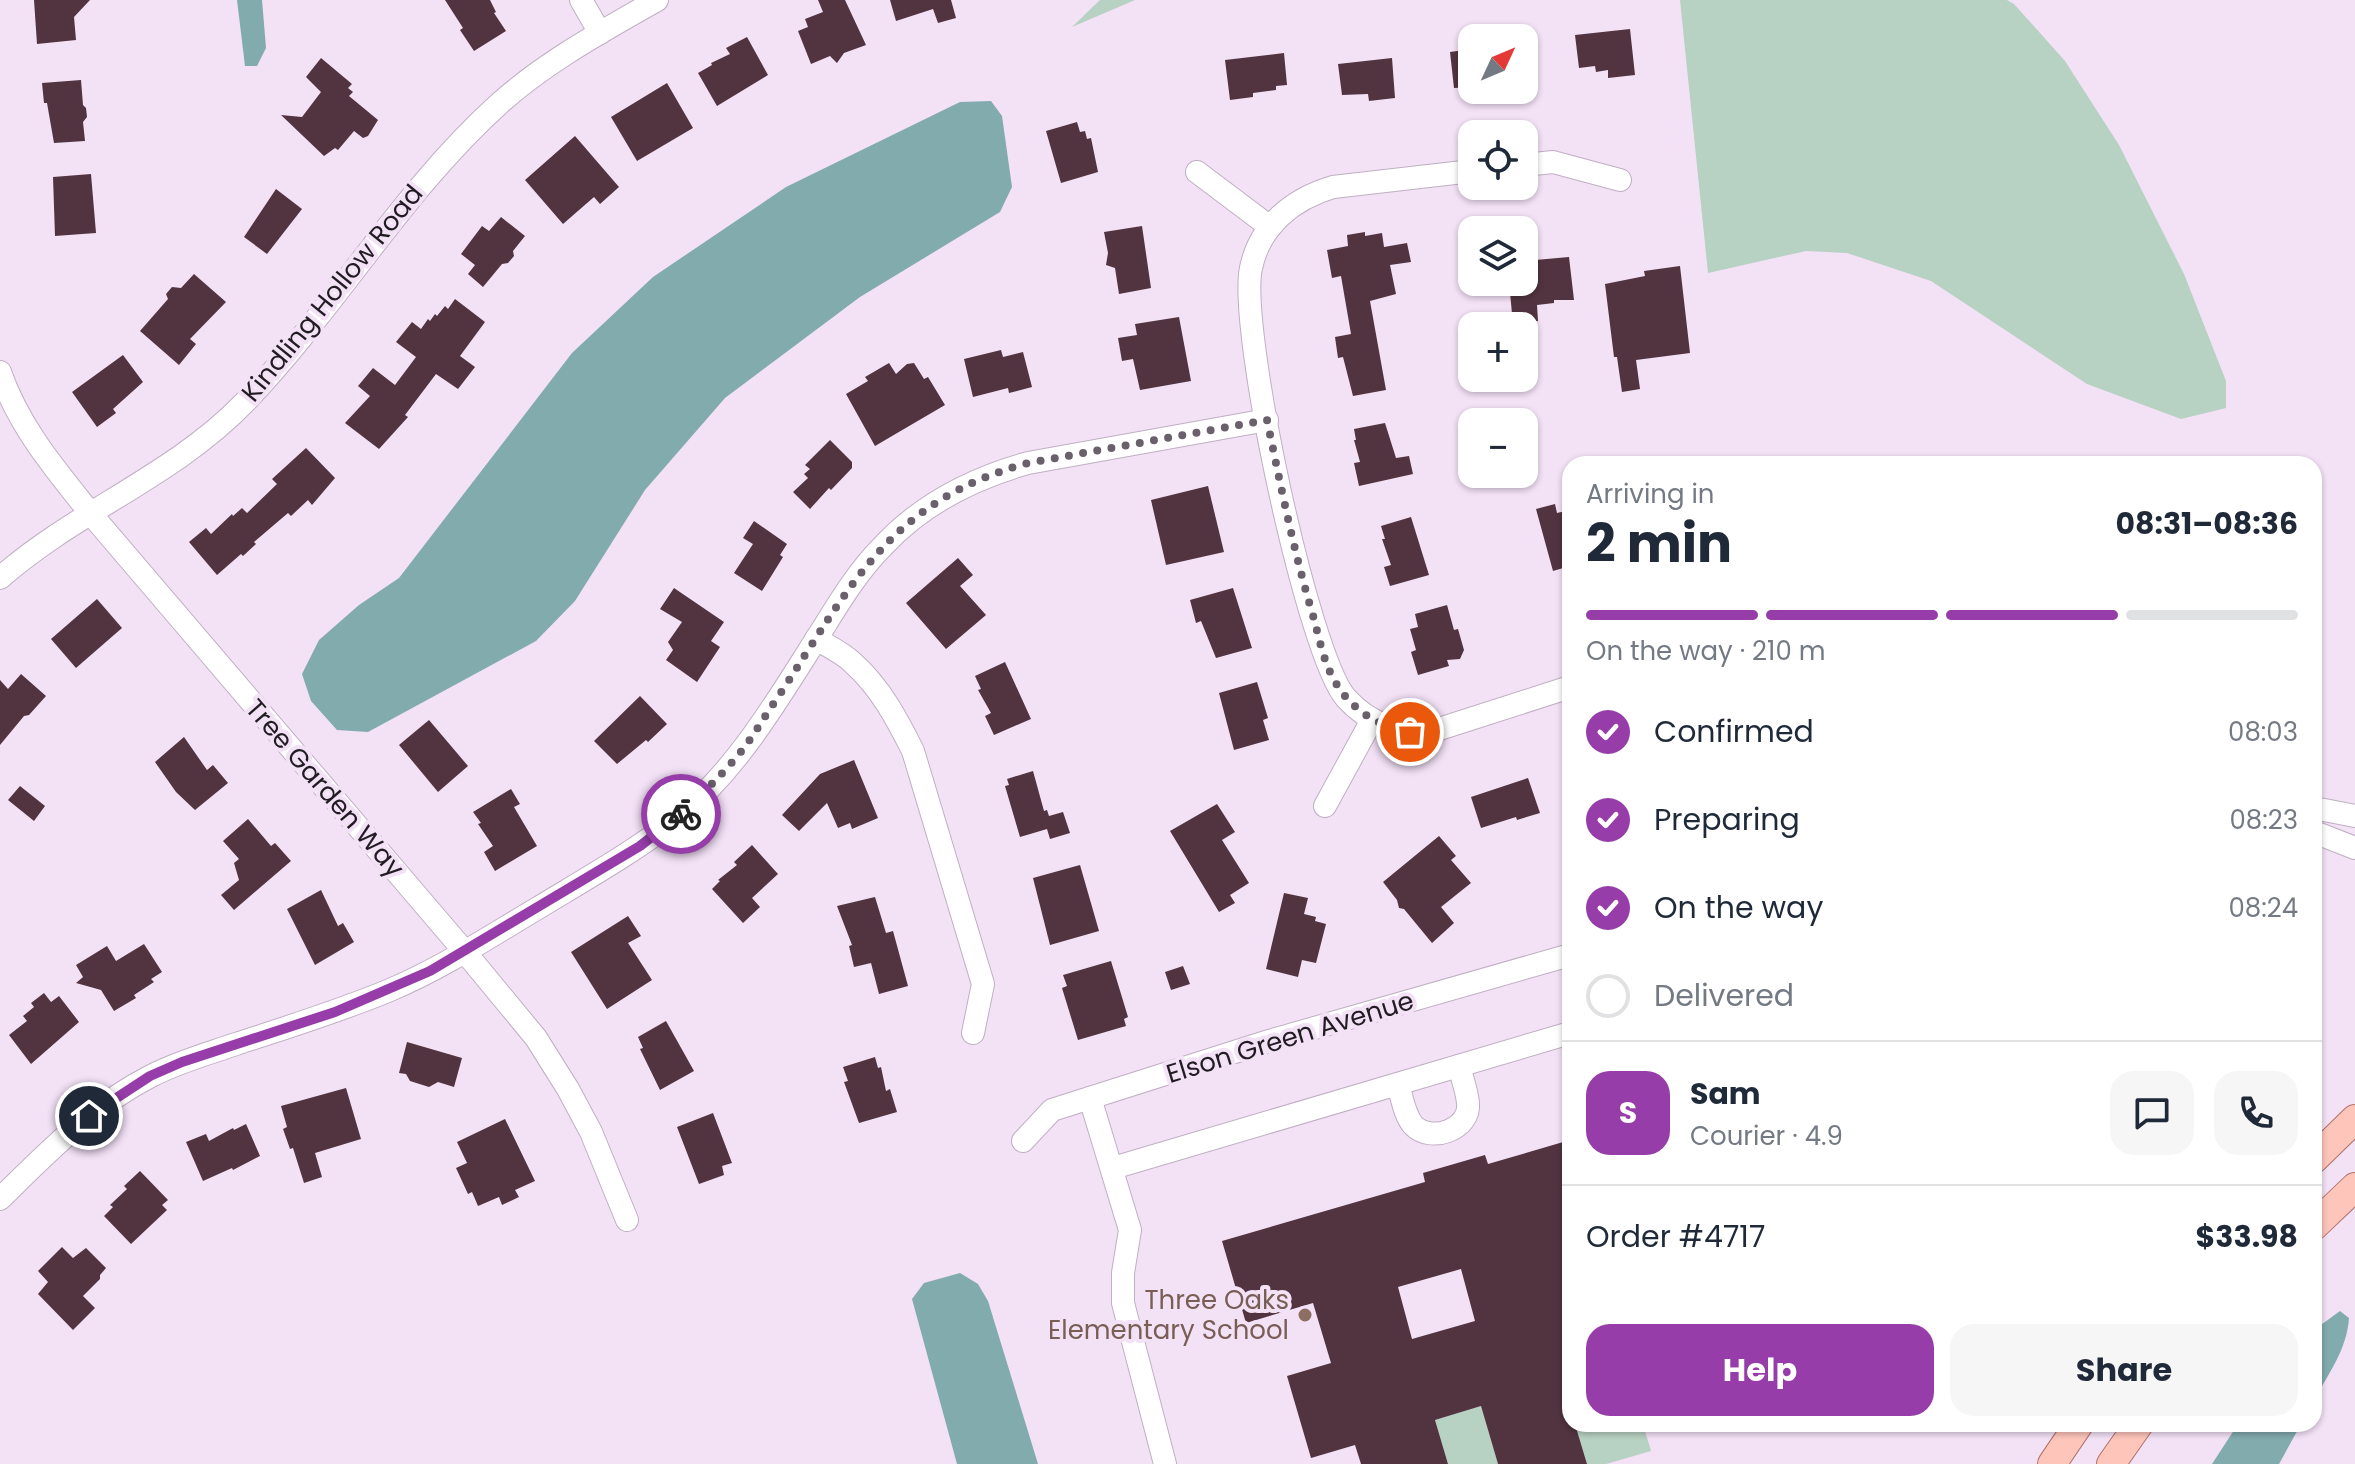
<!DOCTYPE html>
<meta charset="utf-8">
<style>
:root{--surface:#fff;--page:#f6f6f7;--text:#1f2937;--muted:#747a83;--line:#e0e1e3;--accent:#963da9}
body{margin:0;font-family:Poppins,sans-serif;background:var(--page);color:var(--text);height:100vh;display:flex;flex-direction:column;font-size:30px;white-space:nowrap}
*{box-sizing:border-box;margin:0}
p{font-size:26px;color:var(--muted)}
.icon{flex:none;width:44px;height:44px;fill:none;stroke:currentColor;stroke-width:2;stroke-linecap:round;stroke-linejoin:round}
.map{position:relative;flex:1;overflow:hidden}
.sheet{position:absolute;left:1562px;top:456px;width:760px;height:976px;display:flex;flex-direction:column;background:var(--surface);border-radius:24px;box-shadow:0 2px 6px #0004}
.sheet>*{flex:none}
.needle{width:52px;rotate:46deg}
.tools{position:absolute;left:1458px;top:24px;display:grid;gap:16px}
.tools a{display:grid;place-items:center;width:80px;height:80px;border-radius:16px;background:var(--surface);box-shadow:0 2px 6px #0004;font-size:40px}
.pin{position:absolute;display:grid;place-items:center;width:68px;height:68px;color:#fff;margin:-34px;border:4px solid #fff;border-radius:50%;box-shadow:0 2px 8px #0007}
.courier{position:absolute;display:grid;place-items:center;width:80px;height:80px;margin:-40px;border:6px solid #963da9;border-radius:50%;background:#fff;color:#222;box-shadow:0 2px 10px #0007}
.headline em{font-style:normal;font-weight:700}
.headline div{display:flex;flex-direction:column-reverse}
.headline{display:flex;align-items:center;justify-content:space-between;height:136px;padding:0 24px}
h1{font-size:52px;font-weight:700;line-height:60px}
.bar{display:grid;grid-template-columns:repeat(4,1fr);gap:12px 8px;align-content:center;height:96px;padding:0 24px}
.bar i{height:10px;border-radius:6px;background:var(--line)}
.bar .selected{background:var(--accent)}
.bar p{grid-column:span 4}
.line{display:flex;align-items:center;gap:20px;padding:0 24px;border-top:2px solid var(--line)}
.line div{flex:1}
.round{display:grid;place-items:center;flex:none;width:84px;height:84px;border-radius:24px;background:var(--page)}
ol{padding:0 24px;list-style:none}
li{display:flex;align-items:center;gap:24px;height:88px}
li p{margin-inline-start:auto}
li .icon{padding:8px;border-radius:50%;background:var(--accent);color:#fff;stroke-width:4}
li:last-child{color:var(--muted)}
li i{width:44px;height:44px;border:4px solid var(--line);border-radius:50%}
.cta{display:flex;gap:16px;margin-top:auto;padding:16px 24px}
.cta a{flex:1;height:92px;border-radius:24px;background:var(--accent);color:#fff;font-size:32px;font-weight:700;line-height:92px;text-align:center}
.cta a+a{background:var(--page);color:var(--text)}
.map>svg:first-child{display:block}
</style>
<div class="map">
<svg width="2355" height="1464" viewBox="0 0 2355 1464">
<rect width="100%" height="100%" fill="#f3e1f6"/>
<g fill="#b7d1c2">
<polygon points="1100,0 1135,0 1072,27"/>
<polygon points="1680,0 2007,0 2014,4 2065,61 2119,145 2184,274 2226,381 2226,408 2181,419 2087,384 1931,281 1847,253 1806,251 1708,273"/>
<polygon points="1481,1406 1498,1464 1448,1464 1435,1420"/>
<polygon points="1575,1424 1643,1424 1651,1451 1606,1464 1587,1464"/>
</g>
<g fill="#82abae">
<polygon points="237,0 262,0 266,48 257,66 245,66"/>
<polygon points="991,101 1002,116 1012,187 1000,212 860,297 725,398 645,490 575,601 536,641 368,732 337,730 311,701 302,674 319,640 359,605 399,578 572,353 653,277 786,187 960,102"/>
<polygon points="960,1273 978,1284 988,1301 1038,1464 957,1464 912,1299 924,1283"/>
<path d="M2340 1311 2349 1318C2347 1349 2329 1373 2314 1400V1330Z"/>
<polygon points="2238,1424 2301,1424 2279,1464 2212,1464"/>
</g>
<g fill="#51343f" fill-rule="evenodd">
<polygon points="34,0 90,0 74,17 76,40 37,44"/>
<polygon points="445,0 490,0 496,12 494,13 506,31 474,51 460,30 463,28"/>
<polygon points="818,0 845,0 866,45 844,53 837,63 830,56 811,64 798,31 808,27 805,19 823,12"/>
<polygon points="890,0 951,0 956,18 938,23 933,9 896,21"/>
<polygon points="1630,29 1635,75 1608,78 1608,70 1596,72 1595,66 1579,68 1575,35"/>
<polygon points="747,37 768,75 717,106 698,73 712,65 711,63 730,54 726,48"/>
<polygon points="1472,49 1472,87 1454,88 1450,52"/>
<polygon points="1284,53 1287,85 1276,86 1276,90 1253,93 1253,97 1230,100 1225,60"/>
<polygon points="321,58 352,84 348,88 353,92 349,96 378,120 368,136 363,138 354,131 338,150 335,148 324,156 281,115 302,117 321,92 306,77"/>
<polygon points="1392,58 1395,98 1369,101 1368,94 1342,95 1338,64"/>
<polygon points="81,80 83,105 86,108 87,117 83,122 85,141 54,143 47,103 44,103 42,83"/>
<polygon points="667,83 693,128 637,161 611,117"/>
<polygon points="1077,122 1080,132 1085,131 1087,139 1091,138 1098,172 1061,183 1046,131"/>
<polygon points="575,136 619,187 600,204 594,197 563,224 525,180"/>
<polygon points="91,174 96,233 55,236 53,177"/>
<polygon points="276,189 302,209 267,254 244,237"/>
<polygon points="501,217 525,236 513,251 514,256 508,263 502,264 483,287 468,274 475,265 461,254 482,226 489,231"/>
<polygon points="1142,226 1151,288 1119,294 1115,268 1106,265 1108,253 1104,232"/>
<polygon points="1365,232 1365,236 1382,233 1384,247 1407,243 1411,262 1390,265 1396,294 1370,301 1386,390 1353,396 1343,357 1338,358 1335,337 1351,334 1341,276 1332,278 1327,250 1348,246 1347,235"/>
<polygon points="1569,257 1574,300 1554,300 1554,303 1537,305 1538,321 1513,324 1509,282 1524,282 1524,261"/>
<polygon points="1680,266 1690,353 1636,360 1640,389 1622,392 1617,357 1614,357 1605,284 1645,276 1644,271"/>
<polygon points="194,274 226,302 190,339 196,344 179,365 140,331 168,299 166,294 172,287 181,288"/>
<polygon points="455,299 485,322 460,356 475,367 458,389 436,374 405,415 408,417 379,449 345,423 370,396 358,386 373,368 395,385 416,357 396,342 412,322 421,329 428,319 430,321 435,314 437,316 445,306 448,309"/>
<polygon points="1179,317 1191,381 1140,390 1133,359 1122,361 1118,338 1137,335 1135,324"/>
<polygon points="1001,350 1003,357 1023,352 1032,387 1009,393 1008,388 973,397 964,359"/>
<polygon points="123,355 143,382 113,409 116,413 97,427 72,392"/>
<polygon points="889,363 896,374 907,364 914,363 924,379 928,377 945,405 875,446 846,394 868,381 865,377"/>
<polygon points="1385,423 1396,458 1409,456 1413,474 1359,486 1354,463 1360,462 1354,440 1356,440 1354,429"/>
<polygon points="830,440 852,462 852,468 831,490 829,488 810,509 793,492 808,478 804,474 810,469 805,465"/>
<polygon points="306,448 335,478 312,505 308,500 291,516 288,513 254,542 256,544 243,556 241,554 217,575 189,542 206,528 211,534 232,514 233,516 242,508 247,513 277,484 272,479"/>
<polygon points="1208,486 1224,552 1166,565 1151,500"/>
<polygon points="1555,504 1557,513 1570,510 1570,566 1553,571 1536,509"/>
<polygon points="1411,517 1429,575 1390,586 1384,567 1391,565 1382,539 1385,539 1381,526"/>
<polygon points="754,521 787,544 780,555 783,557 762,591 734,573 753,544 743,538"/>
<polygon points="958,558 973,575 960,586 986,615 946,649 906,603"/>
<polygon points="674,588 724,622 711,641 720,647 697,682 666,660 673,650 668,642 682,622 660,609"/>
<polygon points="1233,588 1252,648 1216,658 1201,621 1196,623 1190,600"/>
<polygon points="97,599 122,628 76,668 51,639"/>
<polygon points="1447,605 1454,630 1458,629 1464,650 1460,659 1447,660 1449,666 1418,675 1411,652 1416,650 1410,629 1418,627 1415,614"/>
<polygon points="1005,662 1031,719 994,735 985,716 991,713 978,690 981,689 975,676"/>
<polygon points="21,674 46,696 29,715 24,716 0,745 0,680 8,689"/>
<polygon points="1257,682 1268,718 1263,720 1269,740 1234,750 1219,693"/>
<polygon points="640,696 667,724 648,742 646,740 617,764 594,741"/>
<polygon points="429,720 468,766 438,792 399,745"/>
<polygon points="184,737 207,770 213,765 228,783 195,810 176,792 155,762"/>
<polygon points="854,760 878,818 852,829 850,823 838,828 827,803 799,831 782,815 820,774"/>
<polygon points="1033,771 1044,811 1047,810 1049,816 1063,812 1070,833 1050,839 1047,829 1020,837 1005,786 1009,785 1007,779"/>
<polygon points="1528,778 1540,813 1517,820 1516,817 1481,828 1471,797"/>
<polygon points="20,786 45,806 34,821 8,800"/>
<polygon points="511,789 520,804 514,807 537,846 495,871 484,852 493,846 478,824 481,823 473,812"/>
<polygon points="1217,804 1235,832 1222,840 1249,883 1230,895 1235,903 1219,912 1170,831"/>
<polygon points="248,819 271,846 275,843 291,861 234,910 221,895 239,880 234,863 239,859 223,841"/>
<polygon points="1439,836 1456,856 1451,860 1471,883 1441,907 1454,923 1432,943 1404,909 1399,908 1397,900 1383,882"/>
<polygon points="752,845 778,874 752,898 760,907 743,923 712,889 720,881 718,880 737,865 734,862"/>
<polygon points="1080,865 1099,931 1050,945 1033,878"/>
<polygon points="321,890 338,926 343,923 354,942 315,965 287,909"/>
<polygon points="1284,893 1308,898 1304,914 1316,917 1315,921 1326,924 1316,963 1302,960 1298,977 1266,969"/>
<polygon points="875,897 886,933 893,931 908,986 879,994 871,963 854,967 849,946 852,945 837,906"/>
<polygon points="628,916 641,936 628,943 652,980 607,1009 571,952"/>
<polygon points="144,944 162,972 151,979 154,982 134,995 136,998 114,1011 101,990 76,983 83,977 76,965 107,946 116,961"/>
<polygon points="1111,961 1128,1017 1124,1019 1126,1026 1078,1040 1062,988 1067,986 1063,975"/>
<polygon points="1183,966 1190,984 1171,990 1165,972"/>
<polygon points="44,993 51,1002 59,996 79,1022 31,1064 9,1035 27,1021 23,1016 34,1007 31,1003"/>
<polygon points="666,1021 694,1071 660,1090 640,1049 643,1048 638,1037"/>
<polygon points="407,1042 462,1058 454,1087 438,1082 429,1087 410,1081 406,1074 399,1073"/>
<polygon points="875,1057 878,1068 881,1067 886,1091 890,1089 897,1112 859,1123 844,1082 848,1081 843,1067"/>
<polygon points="346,1088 361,1139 315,1153 322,1177 304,1183 293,1148 290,1149 283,1129 287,1127 281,1106"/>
<polygon points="713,1113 732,1163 722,1166 724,1175 699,1184 677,1127"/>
<polygon points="505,1119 535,1181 515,1190 519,1197 502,1205 499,1197 478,1206 472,1192 468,1194 456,1168 467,1163 457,1142"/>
<polygon points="246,1124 260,1156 233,1170 232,1168 203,1181 186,1142 206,1134 209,1141 233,1128 234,1130"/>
<path d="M1570 1140V1381L1563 1383 1570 1406V1424H1575L1587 1464H1498L1481 1406 1435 1420 1448 1464H1361L1355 1445 1311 1458 1287 1376 1331 1363 1313 1303 1246 1323 1222 1241 1425 1182 1423 1173 1485 1155 1488 1164ZM1461 1269 1475 1321 1412 1339 1398 1287Z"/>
<polygon points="140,1171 168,1200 162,1205 167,1210 131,1244 104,1216 113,1207 110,1205 127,1189 124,1186"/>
<polygon points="62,1247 73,1258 86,1248 106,1268 100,1275 100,1279 83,1296 95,1308 73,1330 38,1294 48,1282 38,1271"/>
</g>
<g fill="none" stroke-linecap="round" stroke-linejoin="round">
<defs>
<g id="minor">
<polyline points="581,0 600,33"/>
<polyline points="1524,165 1553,162 1620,180"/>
<path d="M1472 171 1333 187C1293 199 1260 225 1251 268 1238 327 1308 655 1346 698 1370 725 1399 733 1433 731L1570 687"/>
<polyline points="1197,172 1270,227"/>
<path d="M0 372C19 427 55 469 91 514L465 952 536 1038 568 1089 591 1132 627 1220"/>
<path d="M0 578C76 511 174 476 245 402 336 307 402 191 500 103 547 61 603 31 657 0"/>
<path d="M816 639C828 646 843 653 853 663 880 687 897 719 913 751L983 984 973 1033"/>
<polyline points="1325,806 1372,720"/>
<polyline points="2314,808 2355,816"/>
<polyline points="2314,832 2355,848"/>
<path d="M1398 1084C1402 1097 1404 1114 1413 1125 1431 1144 1471 1129 1468 1103 1467 1091 1462 1078 1459 1066"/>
<polyline points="1090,1098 1130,1230 1123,1273 1123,1303 1165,1464"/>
<polyline points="1023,1141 1052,1110 1269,1041 1570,955"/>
<polyline points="1113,1168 1570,1033"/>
<path d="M0 1199C47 1153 92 1106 151 1076 178 1062 207 1054 236 1044 288 1027 340 1011 390 990 442 968 489 937 538 908 584 880 632 853 675 820 738 770 779 697 822 630 840 601 858 571 883 546 922 504 974 478 1028 463L1267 420"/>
</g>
<g id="major">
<polyline points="2314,1159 2355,1119"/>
<polyline points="2314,1226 2355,1187"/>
<polyline points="2052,1464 2079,1424"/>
<polyline points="2111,1464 2139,1424"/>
</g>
</defs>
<use href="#minor" stroke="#c0afc3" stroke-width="24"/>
<use href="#major" stroke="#b17168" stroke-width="30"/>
<use href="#minor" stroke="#fff" stroke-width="22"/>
<use href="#major" stroke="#fec5bb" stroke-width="28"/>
</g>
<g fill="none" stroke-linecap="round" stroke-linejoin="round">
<path stroke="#6a606c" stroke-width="8" stroke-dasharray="0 14.4" d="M681 814C703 793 725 772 744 748 756 732 766 714 778 697 851 586 889 501 1028 463L1267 420C1281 487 1294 553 1314 619 1320 642 1325 668 1339 688 1355 712 1382 728 1410 732"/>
<polyline stroke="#963da9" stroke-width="10" points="89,1116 150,1076 182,1062 335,1012 430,971 640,846 681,814"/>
</g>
<circle fill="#8d6e63" stroke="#f3e1f6" stroke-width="3" cx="1305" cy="1315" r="8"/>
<g text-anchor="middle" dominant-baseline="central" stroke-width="8" stroke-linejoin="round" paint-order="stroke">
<g font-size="26" fill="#211b22" stroke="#f3e1f6">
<text transform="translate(332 293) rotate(-51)">Kindling Hollow Road</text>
<text transform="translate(325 788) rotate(49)">Tree Garden Way</text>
<text transform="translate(1290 1037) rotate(-17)">Elson Green Avenue</text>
</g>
<g font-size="26" fill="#785e54" stroke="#f3e1f6" text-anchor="end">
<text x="1289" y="1300">Three Oaks<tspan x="1289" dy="30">Elementary School</tspan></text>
</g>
</g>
</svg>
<div class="tools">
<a><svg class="needle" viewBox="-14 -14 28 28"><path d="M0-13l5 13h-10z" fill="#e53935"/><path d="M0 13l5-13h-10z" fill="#747a83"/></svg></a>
<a><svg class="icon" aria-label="locate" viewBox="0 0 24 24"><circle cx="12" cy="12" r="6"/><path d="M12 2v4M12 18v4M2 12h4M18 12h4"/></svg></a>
<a><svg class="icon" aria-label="layers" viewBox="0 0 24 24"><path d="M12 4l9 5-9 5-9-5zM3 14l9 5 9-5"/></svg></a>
<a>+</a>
<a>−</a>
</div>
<div class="pin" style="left:1410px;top:732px;background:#ea580c"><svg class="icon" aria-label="bag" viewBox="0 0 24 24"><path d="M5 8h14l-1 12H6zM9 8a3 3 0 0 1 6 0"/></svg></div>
<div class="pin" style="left:89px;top:1116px;background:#1f2937"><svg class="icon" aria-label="home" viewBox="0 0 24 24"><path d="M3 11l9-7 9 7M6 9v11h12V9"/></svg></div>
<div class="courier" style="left:681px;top:814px"><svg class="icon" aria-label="bike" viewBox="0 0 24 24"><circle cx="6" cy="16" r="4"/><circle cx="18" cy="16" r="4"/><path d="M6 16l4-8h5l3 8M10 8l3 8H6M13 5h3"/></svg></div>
<section class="sheet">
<div class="headline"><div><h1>2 min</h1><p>Arriving in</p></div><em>08:31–08:36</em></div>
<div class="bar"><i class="selected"></i><i class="selected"></i><i class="selected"></i><i></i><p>On the way · 210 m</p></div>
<ol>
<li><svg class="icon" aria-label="check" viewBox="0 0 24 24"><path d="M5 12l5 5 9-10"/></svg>Confirmed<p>08:03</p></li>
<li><svg class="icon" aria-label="check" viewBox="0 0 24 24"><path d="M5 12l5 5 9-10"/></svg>Preparing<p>08:23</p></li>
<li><svg class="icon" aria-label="check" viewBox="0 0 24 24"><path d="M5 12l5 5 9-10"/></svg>On the way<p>08:24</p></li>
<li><i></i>Delivered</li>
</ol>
<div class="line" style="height:144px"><b class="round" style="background:var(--accent);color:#fff">S</b><div><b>Sam</b><p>Courier · 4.9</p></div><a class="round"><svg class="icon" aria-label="chat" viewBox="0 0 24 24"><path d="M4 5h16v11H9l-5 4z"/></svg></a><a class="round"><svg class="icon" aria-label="phone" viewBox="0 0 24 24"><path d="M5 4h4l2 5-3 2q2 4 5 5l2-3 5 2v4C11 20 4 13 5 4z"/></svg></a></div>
<div class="line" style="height:104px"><div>Order #4717</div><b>$33.98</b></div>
<div class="cta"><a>Help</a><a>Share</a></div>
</section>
</div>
